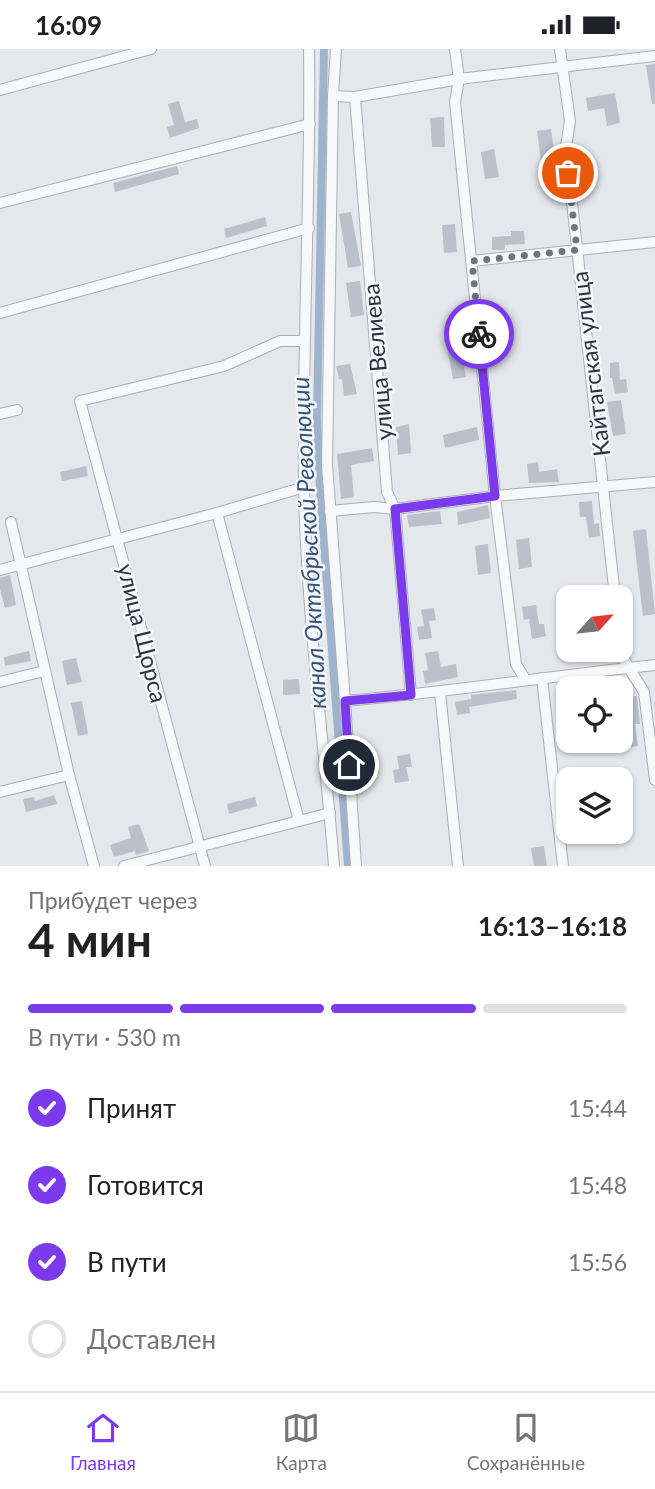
<!DOCTYPE html>
<html lang="ru">
<meta charset="utf-8">
<style>
:root{--surface:#fff;--page:#f6f6f6;--text:#202124;--muted:#757577;--line:#e0e0e0;--accent:#7c3aed}
body{margin:0;font-family:Lato,sans-serif;background:var(--page);color:var(--text);height:100vh;display:flex;flex-direction:column;font-size:26px;white-space:nowrap}
*{box-sizing:border-box;margin:0}
p{font-size:23px;color:var(--muted)}
.icon{flex:none;width:38px;height:38px;fill:none;stroke:currentColor;stroke-width:2;stroke-linecap:round;stroke-linejoin:round}
.map{position:relative;height:817px;overflow:hidden}
.sheet{display:flex;flex-direction:column;background:var(--surface);flex:1}
.sheet>*{flex:none}
.needle{width:46px;rotate:63deg}
.controls{position:absolute;left:556px;top:536px;display:grid;gap:14px}
.controls a{display:grid;place-items:center;width:77px;height:77px;border-radius:14px;background:var(--surface);box-shadow:0 2px 5px #0004;font-size:35px}
.pin{position:absolute;display:grid;place-items:center;width:60px;height:60px;color:#fff;margin:-30px;border:4px solid #fff;border-radius:50%;box-shadow:0 2px 7px #0007}
.courier{position:absolute;display:grid;place-items:center;width:70px;height:70px;margin:-35px;border:5px solid #7c3aed;border-radius:50%;background:#fff;color:#222;box-shadow:0 2px 9px #0007}
.head em{font-style:normal;font-weight:700}
.head div{display:flex;flex-direction:column-reverse}
.head{display:flex;align-items:center;justify-content:space-between;height:119px;padding:0 28px}
h1{font-size:46px;font-weight:700;line-height:52px}
.bar{display:grid;grid-template-columns:repeat(4,1fr);gap:10px 7px;align-content:center;height:84px;padding:0 28px}
.bar i{height:9px;border-radius:5px;background:var(--line)}
.bar .active{background:var(--accent)}
.bar p{grid-column:span 4}
ol{padding:0 28px;list-style:none}
li{display:flex;align-items:center;gap:21px;height:77px}
li p{margin-inline-start:auto}
li .icon{padding:7px;border-radius:50%;background:var(--accent);color:#fff;stroke-width:4}
li:last-child{color:var(--muted)}
li i{width:38px;height:38px;border:4px solid var(--line);border-radius:50%}
.status{display:flex;justify-content:space-between;align-items:center;height:49px;padding:0 35px;background:var(--surface);direction:ltr}
.status svg{height:19px;fill:currentColor}
.dock{display:flex;justify-content:space-around;align-items:center;height:98px;border-top:2px solid var(--line);background:var(--surface);font-size:19px;color:var(--muted)}
.dock a{display:grid;justify-items:center;gap:4px}
.dock .active{color:var(--accent)}
.map>svg:first-child{display:block}
</style>
<div class="status"><b>16:09</b><svg viewBox="0 0 49 12"><path d="M0 12V9h3v3zM5 12V6h3v6zM10 12V3h3v9zM15 12V0h3v12zM26 1h20v11H26zM47 4h2v5h-2z"/></svg></div>
<div class="map">
<svg width="655" height="817" viewBox="0 0 655 817">
<rect width="100%" height="100%" fill="#e4e7ec"/>
<g fill="none" stroke-linecap="round" stroke-linejoin="round">
<polyline stroke="#9fb4cc" stroke-width="8" points="324,0 317,369 320,440 348,817"/>
</g>
<g fill="#bbc0ca">
<polygon points="655,15 655,55 652,55 646,16"/>
<polygon points="615,44 620,74 607,77 604,59 588,62 586,49"/>
<polygon points="179,52 185,73 197,70 199,79 170,89 167,78 174,76 168,55"/>
<polygon points="444,68 445,98 432,98 430,69"/>
<polygon points="551,80 555,110 541,112 537,82"/>
<polygon points="494,100 499,128 485,130 481,103"/>
<polygon points="177,117 179,125 115,143 113,134"/>
<polygon points="351,163 361,217 348,219 339,165"/>
<polygon points="265,168 267,177 226,189 224,180"/>
<polygon points="455,175 457,203 444,204 442,176"/>
<polygon points="511,182 524,182 525,195 505,196 505,201 492,201 492,188 511,187"/>
<polygon points="360,232 364,266 351,268 346,234"/>
<polygon points="499,283 503,310 489,312 486,285"/>
<polygon points="460,297 466,328 453,330 447,299"/>
<polygon points="619,313 620,331 626,330 628,343 615,345 612,329 610,329 610,314"/>
<polygon points="350,315 357,345 344,347 342,330 339,330 336,317"/>
<polygon points="621,351 626,385 613,387 607,353"/>
<polygon points="409,375 411,404 398,406 396,378"/>
<polygon points="477,378 479,391 445,399 443,386"/>
<polygon points="372,399 374,412 351,416 354,448 341,450 337,405"/>
<polygon points="538,413 539,423 557,420 559,433 529,434 527,415"/>
<polygon points="86,417 88,427 62,432 60,423"/>
<polygon points="592,452 594,475 599,474 600,487 589,489 586,468 580,468 579,453"/>
<polygon points="488,456 490,469 458,476 457,463"/>
<polygon points="440,462 442,475 409,478 407,466"/>
<polygon points="646,480 655,565 643,567 633,482"/>
<polygon points="529,489 532,518 519,520 516,491"/>
<polygon points="488,495 491,524 478,526 475,497"/>
<polygon points="10,526 16,556 5,559 0,540 0,529"/>
<polygon points="536,556 539,575 544,575 546,587 532,590 529,570 524,571 522,558"/>
<polygon points="434,559 436,571 429,572 432,589 419,591 417,578 424,577 421,561"/>
<polygon points="29,602 31,612 5,617 4,608"/>
<polygon points="438,602 441,618 456,615 458,628 425,635 423,622 428,621 425,604"/>
<polygon points="76,609 82,633 67,636 62,612"/>
<polygon points="299,630 300,645 283,646 283,631"/>
<polygon points="516,641 517,650 469,658 470,664 457,666 455,653 471,650 471,646"/>
<polygon points="637,647 640,675 635,675 638,697 625,699 623,669 629,668 627,648"/>
<polygon points="82,652 88,685 78,687 71,654"/>
<polygon points="410,705 412,718 406,718 409,732 395,734 393,721 399,720 397,707"/>
<polygon points="54,746 57,755 26,763 23,750 34,748 35,752"/>
<polygon points="255,748 257,757 229,765 227,755"/>
<polygon points="139,775 149,802 136,806 135,802 114,808 110,796 131,789 128,778"/>
<polygon points="544,797 547,817 534,817 531,799"/>
</g>
<g fill="none" stroke-linecap="round" stroke-linejoin="round">
<defs>
<g id="minor">
<path d="M309 0C311 145 302 290 304 436 306 564 324 690 334 817"/>
<polyline points="336,0 333,47 355,48 387,443 395,460 411,646"/>
<polyline points="455,0 459,30 455,53 495,447 516,615 525,630"/>
<polyline points="560,0 570,72 566,98 615,548"/>
<polyline points="0,41 151,0"/>
<polyline points="333,47 327,416 345,652"/>
<polyline points="355,48 459,30 655,7"/>
<polyline points="0,154 310,75"/>
<polyline points="472,212 655,193"/>
<polyline points="0,264 309,179"/>
<polyline points="0,365 17,361"/>
<polyline points="330,462 374,458 395,460 495,447 655,433"/>
<polyline points="217,464 299,772"/>
<polyline points="11,473 69,726 94,817"/>
<polyline points="0,521 217,464 304,438"/>
<polyline points="620,600 621,606 644,643 655,731"/>
<polyline points="542,629 563,817"/>
<polyline points="0,633 44,622"/>
<polyline points="440,643 458,817"/>
<polyline points="0,743 69,726"/>
<polyline points="124,817 330,764"/>
<polyline points="205,817 80,352 224,317 280,292 304,292"/>
<path d="M356 817 345 652C449 643 552 627 655 616"/>
</g>
</defs>
<use href="#minor" stroke="#a9aeb7" stroke-width="12"/>
<use href="#minor" stroke="#f7f8fa" stroke-width="10"/>
</g>
<g fill="none" stroke-linecap="round" stroke-linejoin="round">
<polyline stroke="#6c737f" stroke-width="7" stroke-dasharray="0 12.6" points="479,285 472,212 577,201 568,124"/>
<polyline stroke="#7c3aed" stroke-width="9" points="349,716 345,652 411,646 395,460 495,447 479,285"/>
</g>
<g text-anchor="middle" dominant-baseline="central" stroke-width="5" stroke-linejoin="round" paint-order="stroke">
<g font-size="23" fill="#2b3445" stroke="#f4f6f9">
<text transform="translate(377 313) rotate(-95)">улица Велиева</text>
<text transform="translate(590 315) rotate(-97)">Кайтагская улица</text>
<text transform="translate(143 584) rotate(76)">улица Щорса</text>
</g>
<g font-size="24" font-style="italic" fill="#34527a" stroke="#f4f6f9">
<text transform="translate(308 494) rotate(-93)">канал Октябрьской Революции</text>
</g>
</g>
</svg>
<div class="controls">
<a><svg class="needle" viewBox="-14 -14 28 28"><path d="M0-13l5 13h-10z" fill="#e53935"/><path d="M0 13l5-13h-10z" fill="#757577"/></svg></a>
<a><svg class="icon" aria-label="locate" viewBox="0 0 24 24"><circle cx="12" cy="12" r="6"/><path d="M12 2v4M12 18v4M2 12h4M18 12h4"/></svg></a>
<a><svg class="icon" aria-label="layers" viewBox="0 0 24 24"><path d="M12 4l9 5-9 5-9-5zM3 14l9 5 9-5"/></svg></a>
</div>
<div class="pin" style="left:568px;top:124px;background:#ea580c"><svg class="icon" aria-label="bag" viewBox="0 0 24 24"><path d="M5 8h14l-1 12H6zM9 8a3 3 0 0 1 6 0"/></svg></div>
<div class="pin" style="left:349px;top:716px;background:#1f2937"><svg class="icon" aria-label="home" viewBox="0 0 24 24"><path d="M3 11l9-7 9 7M6 9v11h12V9"/></svg></div>
<div class="courier" style="left:479px;top:285px"><svg class="icon" aria-label="bike" viewBox="0 0 24 24"><circle cx="6" cy="16" r="4"/><circle cx="18" cy="16" r="4"/><path d="M6 16l4-8h5l3 8M10 8l3 8H6M13 5h3"/></svg></div>
</div>
<section class="sheet">
<div class="head"><div><h1>4 мин</h1><p>Прибудет через</p></div><em>16:13–16:18</em></div>
<div class="bar"><i class="active"></i><i class="active"></i><i class="active"></i><i></i><p>В пути · 530 m</p></div>
<ol>
<li><svg class="icon" aria-label="check" viewBox="0 0 24 24"><path d="M5 12l5 5 9-10"/></svg>Принят<p>15:44</p></li>
<li><svg class="icon" aria-label="check" viewBox="0 0 24 24"><path d="M5 12l5 5 9-10"/></svg>Готовится<p>15:48</p></li>
<li><svg class="icon" aria-label="check" viewBox="0 0 24 24"><path d="M5 12l5 5 9-10"/></svg>В пути<p>15:56</p></li>
<li><i></i>Доставлен</li>
</ol>
</section>
<nav class="dock">
<a class="active"><svg class="icon" aria-label="home" viewBox="0 0 24 24"><path d="M3 11l9-7 9 7M6 9v11h12V9"/></svg>Главная</a>
<a><svg class="icon" aria-label="map" viewBox="0 0 24 24"><path d="M3 6l6-2 6 2 6-2v14l-6 2-6-2-6 2zM9 4v14M15 6v14"/></svg>Карта</a>
<a><svg class="icon" aria-label="saved" viewBox="0 0 24 24"><path d="M7 4h10v16l-5-4-5 4z"/></svg>Сохранённые</a>
</nav>
